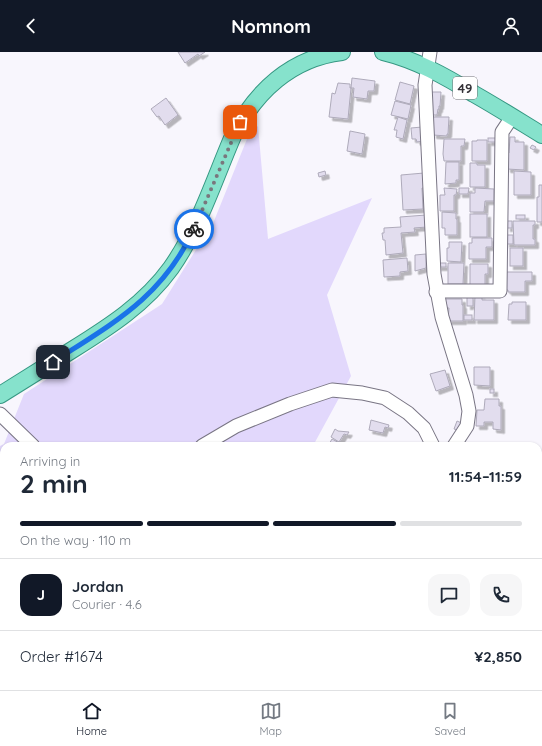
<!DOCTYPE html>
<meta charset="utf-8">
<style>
:root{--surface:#fff;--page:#f6f6f7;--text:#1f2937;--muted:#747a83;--line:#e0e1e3;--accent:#111827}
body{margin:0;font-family:Quicksand,sans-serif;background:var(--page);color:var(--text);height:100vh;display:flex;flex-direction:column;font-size:15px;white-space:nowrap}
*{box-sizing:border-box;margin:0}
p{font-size:13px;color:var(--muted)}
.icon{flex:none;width:22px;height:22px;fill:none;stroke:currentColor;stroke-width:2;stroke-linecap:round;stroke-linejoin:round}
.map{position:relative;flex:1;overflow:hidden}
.side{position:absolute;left:0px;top:390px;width:542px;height:248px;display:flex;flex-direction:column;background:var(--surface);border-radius:12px 12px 0 0;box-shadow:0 1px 3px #0004}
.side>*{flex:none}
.pin{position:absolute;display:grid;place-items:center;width:34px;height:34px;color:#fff;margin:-17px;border-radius:8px;box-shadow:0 2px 6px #0006}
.courier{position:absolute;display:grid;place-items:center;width:40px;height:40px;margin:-20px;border:3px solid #1a73e8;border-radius:50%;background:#fff;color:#222;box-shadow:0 1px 5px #0007}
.summary em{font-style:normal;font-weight:700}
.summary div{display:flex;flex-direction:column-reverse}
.summary{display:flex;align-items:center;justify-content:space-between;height:68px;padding:0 20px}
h1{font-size:26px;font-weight:700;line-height:30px}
.bar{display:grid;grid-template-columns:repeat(4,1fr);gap:6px 4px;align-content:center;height:48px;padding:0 20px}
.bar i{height:5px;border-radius:3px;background:var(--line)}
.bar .current{background:var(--accent)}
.bar p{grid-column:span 4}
.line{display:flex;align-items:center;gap:10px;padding:0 20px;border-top:1px solid var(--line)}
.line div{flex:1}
.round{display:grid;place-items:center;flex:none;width:42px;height:42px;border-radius:12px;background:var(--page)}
header{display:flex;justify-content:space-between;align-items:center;height:52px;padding:0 20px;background:var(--accent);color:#fff;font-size:18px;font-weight:700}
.menu{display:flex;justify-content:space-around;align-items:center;height:56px;border-top:1px solid var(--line);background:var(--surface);font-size:11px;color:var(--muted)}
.menu a{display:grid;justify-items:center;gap:2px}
.menu .current{color:var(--accent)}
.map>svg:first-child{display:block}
</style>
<header><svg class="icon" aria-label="back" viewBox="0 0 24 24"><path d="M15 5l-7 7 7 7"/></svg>Nomnom<svg class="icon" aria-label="person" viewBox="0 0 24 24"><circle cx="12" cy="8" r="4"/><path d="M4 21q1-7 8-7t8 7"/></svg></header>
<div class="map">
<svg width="542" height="638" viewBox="0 0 542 638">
<defs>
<filter id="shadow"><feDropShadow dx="3.5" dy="3.5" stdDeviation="0" flood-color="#0004"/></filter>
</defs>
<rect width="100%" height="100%" fill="#f8f6fd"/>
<polygon fill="#e2d8fc" points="258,74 268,187 372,146 327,243 351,324 314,392 311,394 4,394 4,471 0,472 0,394 4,392 24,342 162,252 214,169 249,82"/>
<g fill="#e2ddee" stroke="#aeaaba" filter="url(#shadow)">
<polygon points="178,0 205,0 199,4 198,2 185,11"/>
<polygon points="352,26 375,29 374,39 368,39 367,47 353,45 354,36 351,36"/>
<polygon points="400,30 414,34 410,52 395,48"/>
<polygon points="338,31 350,32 350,36 351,36 348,67 329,65 332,41 335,42"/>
<polygon points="431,40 441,40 440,54 439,54 439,57 438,57 437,63 432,63"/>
<polygon points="166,46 178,63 165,73 159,64 157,65 151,57"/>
<polygon points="395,49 411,53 408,67 391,63"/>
<polygon points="398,65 407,68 403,87 396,85 397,78 394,78"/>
<polygon points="433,65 449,65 448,82 447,82 447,84 433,83"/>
<polygon points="422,75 423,89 417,90 416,87 412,87 411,76"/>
<polygon points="350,79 365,82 362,102 347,99"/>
<polygon points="510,85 515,85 515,90 524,90 524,118 507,117 507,101 509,101"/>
<rect x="488" y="86" width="9" height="4"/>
<polygon points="444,87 465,87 464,94 461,94 461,109 444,109 443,102"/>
<polygon points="477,88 487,88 487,109 472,109 472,89 477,89"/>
<polygon points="532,93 536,95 534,98 530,96"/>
<polygon points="446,110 459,110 459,128 456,128 456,131 445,132"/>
<polygon points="470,111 477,111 477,113 485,113 485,135 470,135"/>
<polygon points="325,119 326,123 319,125 318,121"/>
<polygon points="514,119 531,120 531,143 514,143"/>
<polygon points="424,121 425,136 422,136 423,157 403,158 401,123"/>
<polygon points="539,133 542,133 542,170 537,170 537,145 539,145"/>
<polygon points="444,136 457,137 456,143 454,143 454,159 440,159 440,143 445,143"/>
<polygon points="459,136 469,136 468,142 459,142"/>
<polygon points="475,136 494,137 494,149 485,149 484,160 470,160 470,141 475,141"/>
<polygon points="442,160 456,161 456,167 457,167 457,183 445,183 445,176 442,176"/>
<rect x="470" y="162" width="17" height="23"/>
<polygon points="426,163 427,175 414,176 415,180 401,181 403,201 386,203 385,188 383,188 382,181 384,181 384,176 401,175 400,165"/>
<rect x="516" y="163" width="9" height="4"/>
<rect x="507" y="169" width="5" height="7"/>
<polygon points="513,169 535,169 535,173 533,173 533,187 535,187 535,193 514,193"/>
<rect x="506" y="183" width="7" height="9"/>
<polygon points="472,186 492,186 492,195 486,195 486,207 469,207 469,191 472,191"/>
<polygon points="449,190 462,190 461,210 447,209 447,196 449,196"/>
<rect x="510" y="196" width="13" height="18"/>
<polygon points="426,202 426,216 415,219 415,203"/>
<polygon points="407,206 408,219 400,220 400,224 384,225 383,208"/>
<rect x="438" y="211" width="8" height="4"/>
<polygon points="448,211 464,211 463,232 448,232"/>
<polygon points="470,212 488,212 488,222 485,222 485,233 470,233"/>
<polygon points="506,220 532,220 532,229 525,229 525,240 508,240 508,238 506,238"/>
<rect x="467" y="244" width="6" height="10"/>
<polygon points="475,244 482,244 482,248 494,248 494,268 474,268"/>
<polygon points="443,247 462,247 462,253 463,253 463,269 448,269 449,256 446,256"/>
<polygon points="512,250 526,250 526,268 508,268 509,252 512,252"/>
<rect x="464" y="263" width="8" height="5"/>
<polygon points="474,315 490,315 490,334 474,333"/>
<polygon points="445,318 450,334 436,339 430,322"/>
<rect x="490" y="337" width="4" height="4"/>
<polygon points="485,347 499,347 499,354 501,354 501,378 493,377 493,370 484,370 484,374 476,374 477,358 484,358"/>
<polygon points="371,368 389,373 388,376 385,375 383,381 369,378"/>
<polygon points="457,369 464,372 461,379 454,377"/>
<polygon points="335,377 338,379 349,380 347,383 344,382 339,390 331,385"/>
<polygon points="332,387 341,392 340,394 328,394"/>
<polygon points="4,481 4,498 0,500 0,483"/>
</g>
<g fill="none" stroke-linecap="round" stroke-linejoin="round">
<defs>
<g id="minor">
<polyline points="430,0 425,33 434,222 442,265 466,343 469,359 467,374 454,394"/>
<polyline points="436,240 444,239 500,239 502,80 512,65"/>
<polyline points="0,362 33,394"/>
<polyline points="202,394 236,374 290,352 332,338 362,341 385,346 408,361 424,376 433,394"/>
<polyline points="538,439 542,439"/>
<polyline points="0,546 4,545"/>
<polyline points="289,638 292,634"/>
</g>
<g id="major">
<path d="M383 0C416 8 445 24 474 42 497 55 519 69 542 83"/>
<path d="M0 343C24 328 48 313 72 298 109 275 145 252 171 216 199 176 214 128 233 84 255 40 291 6 342 0"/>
</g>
</defs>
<use href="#minor" stroke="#797584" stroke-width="15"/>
<use href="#major" stroke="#359782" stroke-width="18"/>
<use href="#minor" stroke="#fff" stroke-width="13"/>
<use href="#major" stroke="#86e2cc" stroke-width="16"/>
</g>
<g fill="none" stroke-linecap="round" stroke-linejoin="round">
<polyline stroke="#79777d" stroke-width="4" stroke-dasharray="0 7.2" points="194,177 240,70"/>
<path stroke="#1a73e8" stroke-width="5" d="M53 310C113 271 162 246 194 177"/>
</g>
<g text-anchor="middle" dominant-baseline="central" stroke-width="3" stroke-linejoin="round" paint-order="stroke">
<rect fill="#fff" stroke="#717074" stroke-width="1" x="453" y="25" width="24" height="22" rx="3"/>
<g font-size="13" font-weight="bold" fill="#343238">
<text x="465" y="36">49</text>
</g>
</g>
</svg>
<div class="pin" style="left:240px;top:70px;background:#ea580c"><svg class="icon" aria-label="bag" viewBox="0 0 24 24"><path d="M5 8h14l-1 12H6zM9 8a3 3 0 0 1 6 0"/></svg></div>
<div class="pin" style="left:53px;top:310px;background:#1f2937"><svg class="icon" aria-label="home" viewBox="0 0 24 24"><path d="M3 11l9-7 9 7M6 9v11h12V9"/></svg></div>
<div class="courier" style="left:194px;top:177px"><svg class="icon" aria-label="bike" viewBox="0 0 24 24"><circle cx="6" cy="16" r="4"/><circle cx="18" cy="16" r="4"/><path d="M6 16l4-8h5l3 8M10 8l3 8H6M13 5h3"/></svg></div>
<section class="side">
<div class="summary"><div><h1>2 min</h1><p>Arriving in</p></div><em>11:54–11:59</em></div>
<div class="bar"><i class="current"></i><i class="current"></i><i class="current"></i><i></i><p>On the way · 110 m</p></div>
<div class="line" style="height:72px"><b class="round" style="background:var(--accent);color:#fff">J</b><div><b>Jordan</b><p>Courier · 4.6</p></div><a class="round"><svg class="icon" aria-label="chat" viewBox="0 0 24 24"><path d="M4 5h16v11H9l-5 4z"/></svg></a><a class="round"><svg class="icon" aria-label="phone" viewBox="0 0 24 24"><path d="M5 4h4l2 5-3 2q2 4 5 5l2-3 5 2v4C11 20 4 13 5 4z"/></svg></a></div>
<div class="line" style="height:52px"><div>Order #1674</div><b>¥2,850</b></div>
</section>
</div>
<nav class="menu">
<a class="current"><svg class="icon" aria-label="home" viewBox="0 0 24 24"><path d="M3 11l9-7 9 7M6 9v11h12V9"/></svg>Home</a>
<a><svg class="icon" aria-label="map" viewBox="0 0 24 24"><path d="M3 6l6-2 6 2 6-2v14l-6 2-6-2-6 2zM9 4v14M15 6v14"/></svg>Map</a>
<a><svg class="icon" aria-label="saved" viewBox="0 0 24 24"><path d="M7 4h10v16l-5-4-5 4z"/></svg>Saved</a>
</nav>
